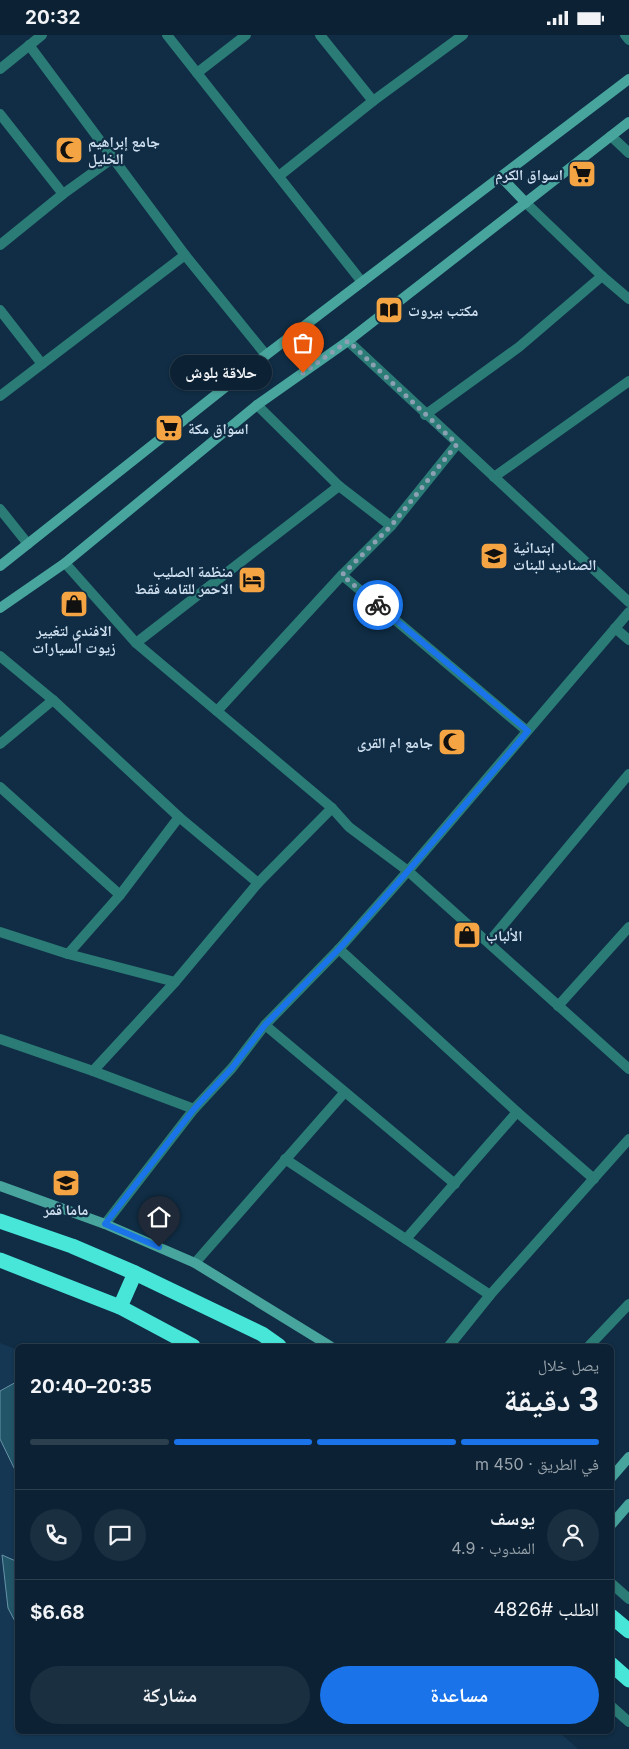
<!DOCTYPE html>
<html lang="ar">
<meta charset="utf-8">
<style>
:root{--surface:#0c2234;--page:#1a2f40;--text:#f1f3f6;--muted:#9aa4ac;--line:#2c3f4f;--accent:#1a73e8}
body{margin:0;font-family:Inter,"Noto Naskh Arabic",sans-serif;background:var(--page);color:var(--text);direction:rtl;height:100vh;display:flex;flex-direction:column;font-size:19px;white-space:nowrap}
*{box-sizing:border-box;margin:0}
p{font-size:16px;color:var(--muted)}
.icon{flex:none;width:28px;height:28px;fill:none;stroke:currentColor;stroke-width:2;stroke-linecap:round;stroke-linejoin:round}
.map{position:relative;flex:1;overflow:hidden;direction:ltr}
.drawer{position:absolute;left:15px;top:1309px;width:599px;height:390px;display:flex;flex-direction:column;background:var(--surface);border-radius:8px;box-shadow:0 1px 4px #0004,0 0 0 1px var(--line);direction:rtl}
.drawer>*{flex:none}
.pin{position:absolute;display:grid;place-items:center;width:42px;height:42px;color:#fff;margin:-51px -21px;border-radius:50% 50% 50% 0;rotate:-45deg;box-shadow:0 0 5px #0007}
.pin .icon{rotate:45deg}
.courier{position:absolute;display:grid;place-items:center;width:50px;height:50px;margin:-25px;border:4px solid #1a73e8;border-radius:50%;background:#fff;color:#222;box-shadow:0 1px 6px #0007}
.bubble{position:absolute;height:35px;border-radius:18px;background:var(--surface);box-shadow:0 1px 4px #0004,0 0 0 1px var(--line);font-size:16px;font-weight:700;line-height:35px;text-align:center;direction:rtl}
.overview em{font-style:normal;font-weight:700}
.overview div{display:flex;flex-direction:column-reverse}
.overview{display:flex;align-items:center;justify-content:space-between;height:85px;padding:0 15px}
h1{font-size:32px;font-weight:700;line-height:38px}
.bar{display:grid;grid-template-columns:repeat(4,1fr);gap:8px 5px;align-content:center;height:60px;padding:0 15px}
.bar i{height:6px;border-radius:4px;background:var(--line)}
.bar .selected{background:var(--accent)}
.bar p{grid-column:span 4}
.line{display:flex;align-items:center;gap:12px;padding:0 15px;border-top:1px solid var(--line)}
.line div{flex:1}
.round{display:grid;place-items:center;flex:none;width:52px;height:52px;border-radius:26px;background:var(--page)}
.primary-button{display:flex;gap:10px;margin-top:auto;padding:10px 15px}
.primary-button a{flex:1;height:58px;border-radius:30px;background:var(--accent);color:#fff;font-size:20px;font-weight:700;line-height:58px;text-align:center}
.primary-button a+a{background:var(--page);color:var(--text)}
.status{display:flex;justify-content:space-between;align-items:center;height:35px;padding:0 25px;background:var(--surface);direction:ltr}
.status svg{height:14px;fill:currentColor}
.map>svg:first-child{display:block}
</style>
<div class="status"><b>20:32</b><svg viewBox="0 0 49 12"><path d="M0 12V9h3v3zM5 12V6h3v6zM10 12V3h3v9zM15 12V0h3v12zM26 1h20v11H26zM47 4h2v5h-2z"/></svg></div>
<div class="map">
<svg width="629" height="1714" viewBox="0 0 629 1714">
<rect width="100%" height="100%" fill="#102d45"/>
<polygon fill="#153754" points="0,1308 18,1315 18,1696 558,1696 578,1714 0,1714"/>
<g fill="#235569" stroke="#6793a7">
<polygon points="18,1346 18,1439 17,1439 0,1404 0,1356"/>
<polygon points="2,1520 18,1527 18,1592 8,1573"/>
</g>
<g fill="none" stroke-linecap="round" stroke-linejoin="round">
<g stroke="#2b7c76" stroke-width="10">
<polyline points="167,0 362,247"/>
<polyline points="320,0 373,66"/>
<polyline points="625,0 629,5"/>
<polyline points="29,10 185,220 266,320"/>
<polyline points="0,34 42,0"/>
<polyline points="197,38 246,0"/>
<polyline points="0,79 63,159"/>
<polyline points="611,101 629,118"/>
<polyline points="279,141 373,66 463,0"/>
<polyline points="526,168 602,241 629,264"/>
<polyline points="0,210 63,159 113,123"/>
<polyline points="0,275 42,329"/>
<polyline points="348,306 629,567"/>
<polyline points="0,361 185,220"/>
<polyline points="257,370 339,451 391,491"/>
<polyline points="425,380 519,312 602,241"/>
<polyline points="494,442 629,346"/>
<polyline points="0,474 28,509"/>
<polyline points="65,528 136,608 332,773 349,792 408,836 629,1034"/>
<polyline points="342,540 527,696"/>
<polyline points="615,593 629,605"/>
<polyline points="136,608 339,451"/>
<polyline points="0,621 53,665 179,782 258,848"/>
<polyline points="217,676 342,540 391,491 457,409"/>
<polyline points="0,709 53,665"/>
<polyline points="0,752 120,860"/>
<polyline points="0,897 68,919 175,947"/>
<polyline points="489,907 629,739"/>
<polyline points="339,914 517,1077 594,1144"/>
<polyline points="68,919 120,860 179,782"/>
<polyline points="558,971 629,892"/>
<polyline points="265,990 455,1149"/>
<polyline points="0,1004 93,1036 194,1074"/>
<polyline points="93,1036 175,947 258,848 332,773"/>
<polyline points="285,1124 490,1260"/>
<polyline points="105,1189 194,1074 232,1033 265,990 339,914 408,836 629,577"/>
<polyline points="406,1204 517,1077"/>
<polyline points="195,1228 344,1058"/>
<polyline points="449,1311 490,1260 629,1104"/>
<polyline points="589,1311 629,1269"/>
<polyline points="611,1548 629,1564"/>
<polyline points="611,1671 629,1687"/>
</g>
<g stroke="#48a59d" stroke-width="10">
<polyline points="501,142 526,168"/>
<polyline points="0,531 266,320 629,44"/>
<polyline points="0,573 65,528 257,370 348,306 629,87"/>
<polyline points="0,1151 105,1189 195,1228 330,1311"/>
<polyline points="611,1443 629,1422"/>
<polyline points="611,1490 629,1469"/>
</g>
<g stroke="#47e6d9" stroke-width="15">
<polyline points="0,1186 72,1211 135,1238 262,1299 279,1311"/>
<polyline points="0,1225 120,1272 193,1311"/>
<polyline points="120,1272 135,1238"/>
<polyline points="611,1581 629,1596"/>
<polyline points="611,1629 629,1645"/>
</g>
</g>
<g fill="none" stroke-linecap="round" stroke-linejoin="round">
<polyline stroke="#8ba0b3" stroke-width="5" stroke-dasharray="0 9" points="303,338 348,306 457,409 391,491 342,540 378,570"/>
<polyline stroke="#1a73e8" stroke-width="6" points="159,1212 105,1189 194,1074 232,1033 265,990 339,914 408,836 528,696 378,570"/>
</g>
<defs>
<symbol id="mosque-square" viewBox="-11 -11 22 22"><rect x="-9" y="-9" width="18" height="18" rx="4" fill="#f4a443" stroke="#102d45"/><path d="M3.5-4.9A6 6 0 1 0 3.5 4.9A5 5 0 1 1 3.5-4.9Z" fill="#111"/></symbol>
<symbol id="supermarket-square" viewBox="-11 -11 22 22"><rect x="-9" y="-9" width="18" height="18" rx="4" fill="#f4a443" stroke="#102d45"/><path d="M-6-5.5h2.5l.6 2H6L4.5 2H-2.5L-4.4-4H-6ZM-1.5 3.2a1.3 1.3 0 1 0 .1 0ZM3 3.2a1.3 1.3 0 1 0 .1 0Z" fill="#111"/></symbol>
<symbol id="library-square" viewBox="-11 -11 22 22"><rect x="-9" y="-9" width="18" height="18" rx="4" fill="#f4a443" stroke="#102d45"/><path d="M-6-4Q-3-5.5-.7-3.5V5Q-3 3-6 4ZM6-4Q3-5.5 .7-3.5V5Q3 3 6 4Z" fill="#111"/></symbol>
<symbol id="school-square" viewBox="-11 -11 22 22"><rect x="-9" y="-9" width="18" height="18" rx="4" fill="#f4a443" stroke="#102d45"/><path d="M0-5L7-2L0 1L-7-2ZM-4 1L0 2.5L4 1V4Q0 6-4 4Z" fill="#111"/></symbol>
<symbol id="hotel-square" viewBox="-11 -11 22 22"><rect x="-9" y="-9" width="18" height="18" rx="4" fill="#f4a443" stroke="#102d45"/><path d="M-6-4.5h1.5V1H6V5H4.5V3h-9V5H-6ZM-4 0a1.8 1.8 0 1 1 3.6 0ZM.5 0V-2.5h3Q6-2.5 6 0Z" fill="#111"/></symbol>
<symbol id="shop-square" viewBox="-11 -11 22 22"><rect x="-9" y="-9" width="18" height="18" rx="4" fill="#f4a443" stroke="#102d45"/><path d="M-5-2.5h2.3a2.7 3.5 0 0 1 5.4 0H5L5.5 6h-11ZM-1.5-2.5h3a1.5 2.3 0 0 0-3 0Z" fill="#111"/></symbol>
</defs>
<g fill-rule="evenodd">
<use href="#mosque-square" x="53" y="99" width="32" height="32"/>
<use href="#supermarket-square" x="566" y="123" width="32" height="32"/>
<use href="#library-square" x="373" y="259" width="32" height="32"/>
<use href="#supermarket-square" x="153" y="377" width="32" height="32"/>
<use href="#school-square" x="478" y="505" width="32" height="32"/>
<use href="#hotel-square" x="236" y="529" width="32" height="32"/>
<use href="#shop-square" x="58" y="553" width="32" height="32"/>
<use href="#mosque-square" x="436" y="691" width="32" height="32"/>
<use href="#shop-square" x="451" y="884" width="32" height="32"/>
<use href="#school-square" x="50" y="1132" width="32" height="32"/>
</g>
<g text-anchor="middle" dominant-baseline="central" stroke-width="4.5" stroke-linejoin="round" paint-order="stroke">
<g font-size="15" font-weight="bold" fill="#cddeee" stroke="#102d45" text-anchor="start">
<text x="88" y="106">جامع إبراهيم<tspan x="88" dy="17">الخليل</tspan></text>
<text x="563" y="139" text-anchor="end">اسواق الكرم</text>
<text x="408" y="275">مكتب بيروت</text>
<text x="188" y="393">اسواق مكة</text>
<text x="513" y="512">ابتدائية<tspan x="513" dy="17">الصناديد للبنات</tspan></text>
<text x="233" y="536" text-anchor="end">منظمة الصليب<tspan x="233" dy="17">الاحمر للقامه فقط</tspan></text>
<text x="74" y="595" text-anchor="middle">الافندي لتغيير<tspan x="74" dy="17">زيوت السيارات</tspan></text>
<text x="433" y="707" text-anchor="end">جامع ام القرى</text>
<text x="486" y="900">الألباب</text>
<text x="66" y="1174" text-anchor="middle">ماما قمر</text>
</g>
</g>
</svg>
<div class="pin" style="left:303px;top:338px;background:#ea580c"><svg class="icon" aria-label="bag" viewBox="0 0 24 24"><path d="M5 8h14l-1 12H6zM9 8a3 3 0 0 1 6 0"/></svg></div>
<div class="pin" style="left:159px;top:1212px;background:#1f2937"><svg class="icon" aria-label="home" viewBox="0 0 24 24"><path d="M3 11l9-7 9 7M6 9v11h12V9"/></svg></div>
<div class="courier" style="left:378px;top:570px"><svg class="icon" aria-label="bike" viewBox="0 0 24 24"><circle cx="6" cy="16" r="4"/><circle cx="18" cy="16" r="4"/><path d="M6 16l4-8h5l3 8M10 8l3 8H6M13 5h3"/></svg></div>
<div class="bubble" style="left:170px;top:320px;width:102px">حلاقة بلوش</div>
<section class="drawer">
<div class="overview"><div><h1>3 دقيقة</h1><p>يصل خلال</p></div><em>20:35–20:40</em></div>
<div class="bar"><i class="selected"></i><i class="selected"></i><i class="selected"></i><i></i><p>في الطريق · 450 m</p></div>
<div class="line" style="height:90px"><a class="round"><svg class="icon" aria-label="person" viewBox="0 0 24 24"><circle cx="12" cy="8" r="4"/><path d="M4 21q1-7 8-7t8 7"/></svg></a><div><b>يوسف</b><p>المندوب · 4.9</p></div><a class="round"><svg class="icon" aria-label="chat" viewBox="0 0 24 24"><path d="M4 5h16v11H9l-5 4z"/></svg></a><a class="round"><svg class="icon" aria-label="phone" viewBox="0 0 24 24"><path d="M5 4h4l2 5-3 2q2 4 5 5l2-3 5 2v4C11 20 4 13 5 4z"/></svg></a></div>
<div class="line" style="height:65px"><div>الطلب #4826</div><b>$6.68</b></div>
<div class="primary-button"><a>مساعدة</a><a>مشاركة</a></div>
</section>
</div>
